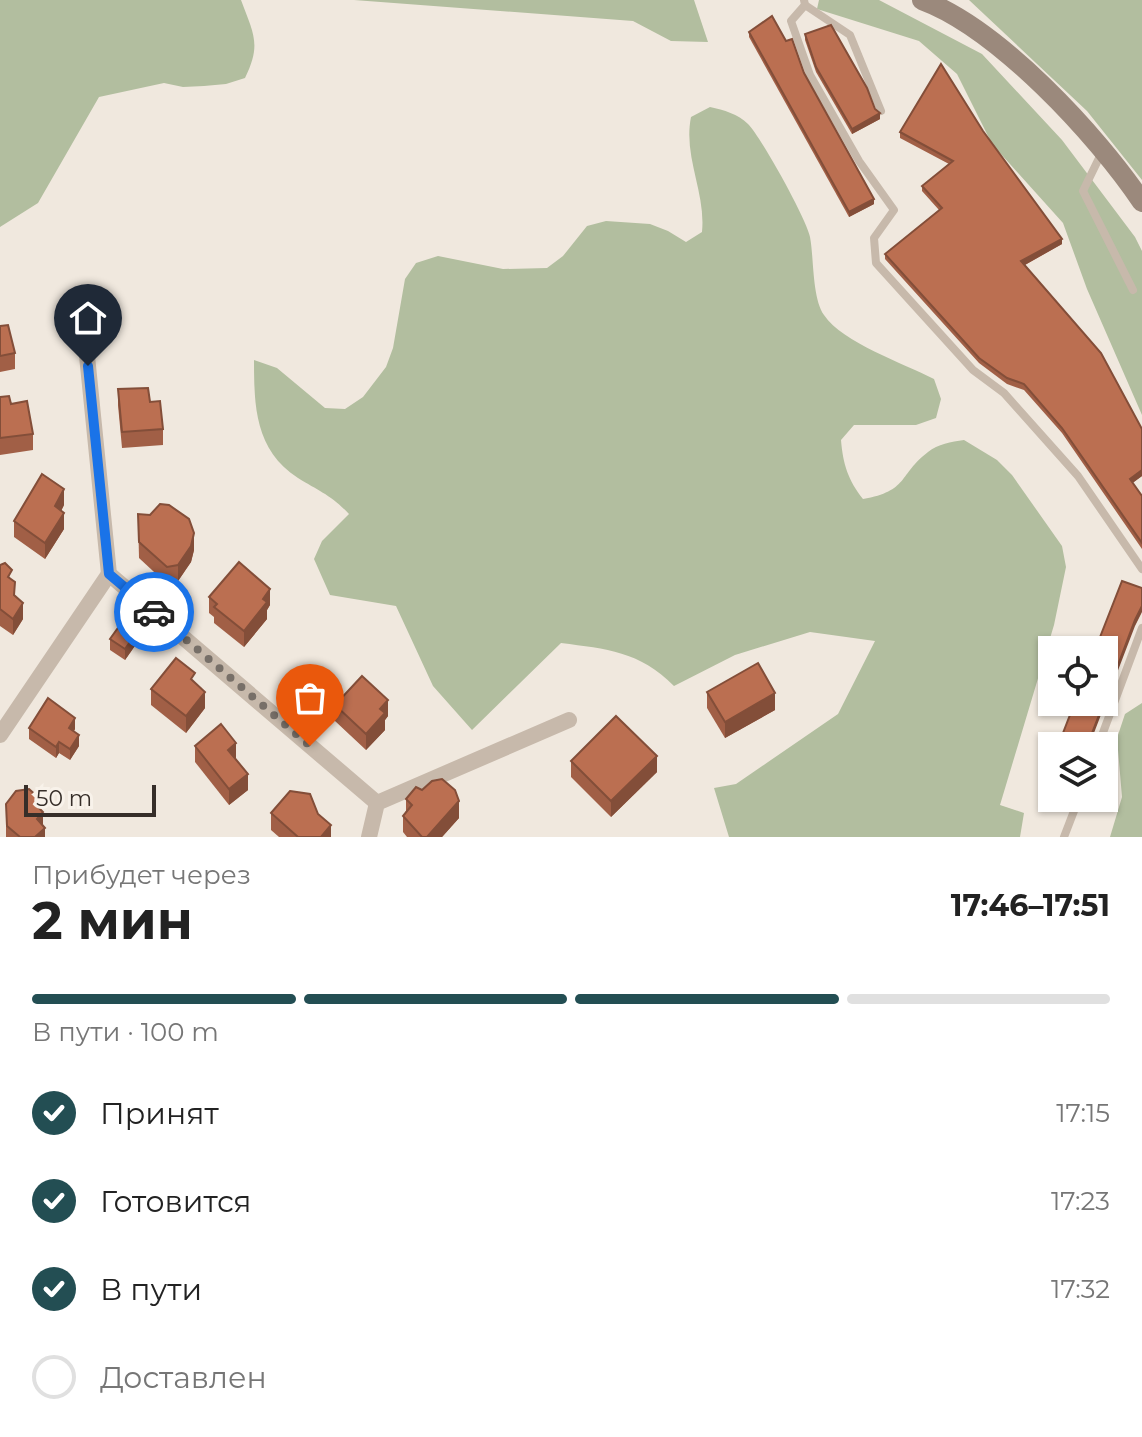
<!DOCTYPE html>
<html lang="ru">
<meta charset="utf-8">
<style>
:root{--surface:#fff;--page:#f2f2f2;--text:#222;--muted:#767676;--line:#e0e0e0;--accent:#234e53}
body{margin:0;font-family:Montserrat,sans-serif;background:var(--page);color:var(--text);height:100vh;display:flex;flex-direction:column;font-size:30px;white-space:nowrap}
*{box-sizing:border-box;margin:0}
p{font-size:26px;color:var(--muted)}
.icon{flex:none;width:44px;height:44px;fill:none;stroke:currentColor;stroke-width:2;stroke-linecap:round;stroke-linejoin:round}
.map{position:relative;height:837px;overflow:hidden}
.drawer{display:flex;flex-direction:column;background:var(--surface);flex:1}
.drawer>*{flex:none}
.fabs{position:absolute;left:1038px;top:636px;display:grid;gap:16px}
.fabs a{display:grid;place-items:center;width:80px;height:80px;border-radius:0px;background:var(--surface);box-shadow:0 2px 6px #0004;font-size:40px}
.scale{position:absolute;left:24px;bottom:20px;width:132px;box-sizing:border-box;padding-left:8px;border:4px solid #362e29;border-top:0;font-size:22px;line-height:28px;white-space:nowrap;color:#362e29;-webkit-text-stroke:6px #f8f2ea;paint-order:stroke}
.pin{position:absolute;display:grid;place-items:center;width:68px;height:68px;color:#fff;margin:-82px -34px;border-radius:50% 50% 50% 0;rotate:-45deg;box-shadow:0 0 8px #0007}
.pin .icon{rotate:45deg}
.courier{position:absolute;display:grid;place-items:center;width:80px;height:80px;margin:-40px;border:6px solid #1a73e8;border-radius:50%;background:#fff;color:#222;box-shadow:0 2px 10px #0007}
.summary em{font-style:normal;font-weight:700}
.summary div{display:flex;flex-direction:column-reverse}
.summary{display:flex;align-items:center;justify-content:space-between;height:136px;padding:0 32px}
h1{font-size:52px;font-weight:700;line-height:60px}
.bar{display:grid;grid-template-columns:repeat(4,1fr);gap:12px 8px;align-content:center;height:96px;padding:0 32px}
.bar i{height:10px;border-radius:6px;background:var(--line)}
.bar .selected{background:var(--accent)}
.bar p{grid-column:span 4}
ol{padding:0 32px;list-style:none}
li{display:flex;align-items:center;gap:24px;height:88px}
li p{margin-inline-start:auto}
li .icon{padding:8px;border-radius:50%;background:var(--accent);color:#fff;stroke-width:4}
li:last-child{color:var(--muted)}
li i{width:44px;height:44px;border:4px solid var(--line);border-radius:50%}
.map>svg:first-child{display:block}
</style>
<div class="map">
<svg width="1142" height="837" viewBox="0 0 1142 837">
<rect width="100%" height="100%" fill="#f0e8de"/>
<g fill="#b2be9f">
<path d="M0 0H241C253 33 262 44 245 78L226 84 204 86 183 87 164 83 99 97 38 203 0 227Z"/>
<polygon points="354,0 694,0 708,42 671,41 633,21"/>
<polygon points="819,0 879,0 982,54 1062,140 1135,237 1142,251 1142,415 1087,289 1063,223 992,144 957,74 919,41 817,9"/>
<polygon points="969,0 1142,0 1142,180 1087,111"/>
<path d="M710 107C724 110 738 114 748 124 761 137 807 220 810 237 814 258 812 298 824 315 843 343 903 363 934 379L941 399 936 418 916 425H854L841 440C843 464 848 480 863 499 909 491 898 475 928 452 938 444 951 442 964 440L997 460 1012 475 1062 546 1066 567 1054 625 1000 805 1024 813 1020 837H729L714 788 736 784 838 714 875 641 810 632 735 655 674 686C639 651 607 649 561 643L472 730 433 686 396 606 330 595 314 559 322 541 349 514C331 495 319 491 298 478 255 450 254 406 254 360L277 368 325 408 345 409 363 397 386 367 393 348 405 279 416 263 438 256 503 269 547 268 563 256 587 226 606 221 650 224 668 231 686 242 702 232C706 192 683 157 691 117Z"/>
<polygon points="1142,703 1142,837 1110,837 1122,797 1117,738 1125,714"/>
</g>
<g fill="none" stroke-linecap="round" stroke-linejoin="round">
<g stroke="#c7b9ab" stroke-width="8">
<polyline points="804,0 805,5 791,21 810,75 859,161 894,210 874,238 876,263 973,370 1004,393 1078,476 1142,569"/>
<polyline points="805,5 850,35 881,111"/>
<polyline points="1102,152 1083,191 1133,290"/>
<polyline points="1098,746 1142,628"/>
<polyline points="1064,837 1079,798"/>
</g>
<g stroke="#c7b9ab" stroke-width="16">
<polyline points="85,336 109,574 377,803"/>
<polyline points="0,735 109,574"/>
<polyline points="369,837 377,803 569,720"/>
</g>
<path stroke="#9b897c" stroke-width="20" d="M922 0C998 28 1097 135 1142 202"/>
</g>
<g fill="#a15f46">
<polygon points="749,32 874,204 849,217 749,37"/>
<polygon points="805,34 875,109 880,119 852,134 816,72 805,40"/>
<polygon points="983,131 1062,244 1025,265 1142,429 1142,476 1132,483 1142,496 1142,549 1062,433 1024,390 1007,384 979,363 885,259 885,254 939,210 922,191 922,186 949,164 900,138 900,132"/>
<polygon points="0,326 15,353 15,369 0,372"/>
<polygon points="118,389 150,402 163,429 163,445 122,448 118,405"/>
<polygon points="0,397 11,404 33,434 33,450 0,455"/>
<polygon points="64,505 61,511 64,529 45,559 14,537 14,521"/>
<polygon points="138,514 150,515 194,550 191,562 178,581 167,584 139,558"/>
<polygon points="0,565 12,580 15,596 23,619 13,635 0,626"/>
<polygon points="209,597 270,605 267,610 267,619 244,647 214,623 214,617 209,613"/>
<polygon points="110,639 139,640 125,660 110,650"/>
<polygon points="195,683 205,708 186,733 151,705 151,689"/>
<polygon points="707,692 775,710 725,738 707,708"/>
<polygon points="335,705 388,716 385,720 385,730 366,750 335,721"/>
<polygon points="29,728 75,729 74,731 79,746 70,760 59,753 56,758 29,739"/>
<polygon points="195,746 236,759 248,790 229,805 195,762"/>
<polygon points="1052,760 1052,789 1044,786 1044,780"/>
<polygon points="571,761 657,772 611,817 571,777"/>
<polygon points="406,799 459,818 442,837 407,837 403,832 403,816 406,811"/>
<polygon points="6,804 40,810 45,837 6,837"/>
<polygon points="271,813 318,814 331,837 279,837 271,830"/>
</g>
<g fill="#834e39">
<polygon points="880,113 880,119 852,134 852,129"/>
<polygon points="874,199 874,204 849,217 849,212"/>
<polygon points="1062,239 1062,244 1021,267 1021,261"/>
<polygon points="1142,470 1142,476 1130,485 1130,479"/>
<polygon points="64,489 64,505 55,523 55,506"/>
<polygon points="64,513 64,529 45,559 45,543"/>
<polygon points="194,533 194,550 191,562 178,581 178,565"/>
<polygon points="270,589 270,605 267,610 267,619 244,647 244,631 263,599"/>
<polygon points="23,603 23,619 13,635 13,619"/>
<polygon points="1142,606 1142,612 1135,626 1089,746 1087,746 1135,620"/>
<polygon points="140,621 139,640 125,660 125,649"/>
<polygon points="205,692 205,708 186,733 186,716"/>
<polygon points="775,693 775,710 725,738 725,722"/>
<polygon points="388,700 388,716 385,720 385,730 366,750 366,734 380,709"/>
<polygon points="75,718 75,729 69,739 69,728"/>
<polygon points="79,735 79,746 70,760 70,749"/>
<polygon points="59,742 59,753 56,758 56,747"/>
<polygon points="236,743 236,759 228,766 228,750"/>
<polygon points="657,756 657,772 611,817 611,801"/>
<polygon points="248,774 248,790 229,805 229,789"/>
<polygon points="40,799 40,815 43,812 43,829 37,835 36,805"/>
<polygon points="459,801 459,818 442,837 427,837"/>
<polygon points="331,825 331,837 321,837"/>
<polygon points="45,828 45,837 35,837"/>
</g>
<g fill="#bb6f51" stroke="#834e39" stroke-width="2">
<polygon points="772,16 786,41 792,39 804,73 874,199 849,212 749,32"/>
<polygon points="831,25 867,88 875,109 880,113 852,129 816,67 805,34"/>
<polygon points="941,64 983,131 1062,239 1021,261 1101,353 1142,429 1142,470 1130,479 1142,496 1142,543 1062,428 1024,384 1007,378 979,358 885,254 942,208 922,186 953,161 900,132"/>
<polygon points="8,325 15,353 0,356 0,326"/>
<polygon points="148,388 150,402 160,401 163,429 122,432 118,389"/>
<polygon points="9,396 11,404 27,401 33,434 0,438 0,397"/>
<polygon points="42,474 64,489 55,506 64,513 45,543 14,521"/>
<polygon points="160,504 169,505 189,519 194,533 191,546 178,565 167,567 139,542 138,514 150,515"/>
<polygon points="239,562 270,589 263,599 267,602 244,631 214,607 217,604 209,597"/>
<polygon points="5,563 12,570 8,577 15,582 14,595 23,603 13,619 0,609 0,565"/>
<polygon points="1122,581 1142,588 1142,606 1135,620 1104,702 1104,650 1095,650"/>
<polygon points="131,615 140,621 139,629 125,649 110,639 125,618"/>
<polygon points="176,658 195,673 191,679 205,692 186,716 151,689"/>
<polygon points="758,663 775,693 725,722 707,692"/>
<polygon points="362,676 388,700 380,709 385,713 366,734 335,705"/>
<polygon points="48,698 75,718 69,728 79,735 70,749 59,742 56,747 29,728"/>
<polygon points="1075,702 1104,702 1087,746 1058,746"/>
<polygon points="616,716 657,756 611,801 571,761"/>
<polygon points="221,724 236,743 228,750 248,774 229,789 195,746"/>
<polygon points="1052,760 1052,783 1044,780"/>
<polygon points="442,779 455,790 459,801 427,837 422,837 403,816 412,805 406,799 416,787 422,790 432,781"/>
<polygon points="29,789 40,799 36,805 43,812 37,819 45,828 35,837 20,837 7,826 6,804 16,791"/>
<polygon points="290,791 310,794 318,814 331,825 321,837 298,837 271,813"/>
</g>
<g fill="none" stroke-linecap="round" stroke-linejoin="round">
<polyline stroke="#776f68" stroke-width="8" stroke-dasharray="0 14.4" points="154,612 310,746"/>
<polyline stroke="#1a73e8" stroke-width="10" points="88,366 109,574 154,612"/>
</g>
</svg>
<div class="fabs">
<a><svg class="icon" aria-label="locate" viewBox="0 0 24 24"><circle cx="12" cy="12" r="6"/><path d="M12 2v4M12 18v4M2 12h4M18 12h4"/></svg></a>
<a><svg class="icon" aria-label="layers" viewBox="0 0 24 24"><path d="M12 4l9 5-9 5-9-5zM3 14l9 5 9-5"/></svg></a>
</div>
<div class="scale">50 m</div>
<div class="pin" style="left:310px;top:746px;background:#ea580c"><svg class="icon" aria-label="bag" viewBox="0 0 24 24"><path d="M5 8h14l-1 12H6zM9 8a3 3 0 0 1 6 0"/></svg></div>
<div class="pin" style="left:88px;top:366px;background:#1f2937"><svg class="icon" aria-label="home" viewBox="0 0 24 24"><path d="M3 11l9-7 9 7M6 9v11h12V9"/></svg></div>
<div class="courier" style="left:154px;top:612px"><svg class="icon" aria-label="car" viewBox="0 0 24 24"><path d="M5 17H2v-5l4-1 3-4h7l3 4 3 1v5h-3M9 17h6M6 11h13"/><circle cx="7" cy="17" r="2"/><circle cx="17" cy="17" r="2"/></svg></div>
</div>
<section class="drawer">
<div class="summary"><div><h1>2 мин</h1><p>Прибудет через</p></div><em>17:46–17:51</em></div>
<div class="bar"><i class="selected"></i><i class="selected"></i><i class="selected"></i><i></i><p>В пути · 100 m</p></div>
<ol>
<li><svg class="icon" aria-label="check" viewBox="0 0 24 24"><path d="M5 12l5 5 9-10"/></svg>Принят<p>17:15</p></li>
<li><svg class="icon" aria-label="check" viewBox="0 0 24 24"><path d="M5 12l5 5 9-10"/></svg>Готовится<p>17:23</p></li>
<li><svg class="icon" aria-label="check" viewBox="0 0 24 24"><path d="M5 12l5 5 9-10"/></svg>В пути<p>17:32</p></li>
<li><i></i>Доставлен</li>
</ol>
</section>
